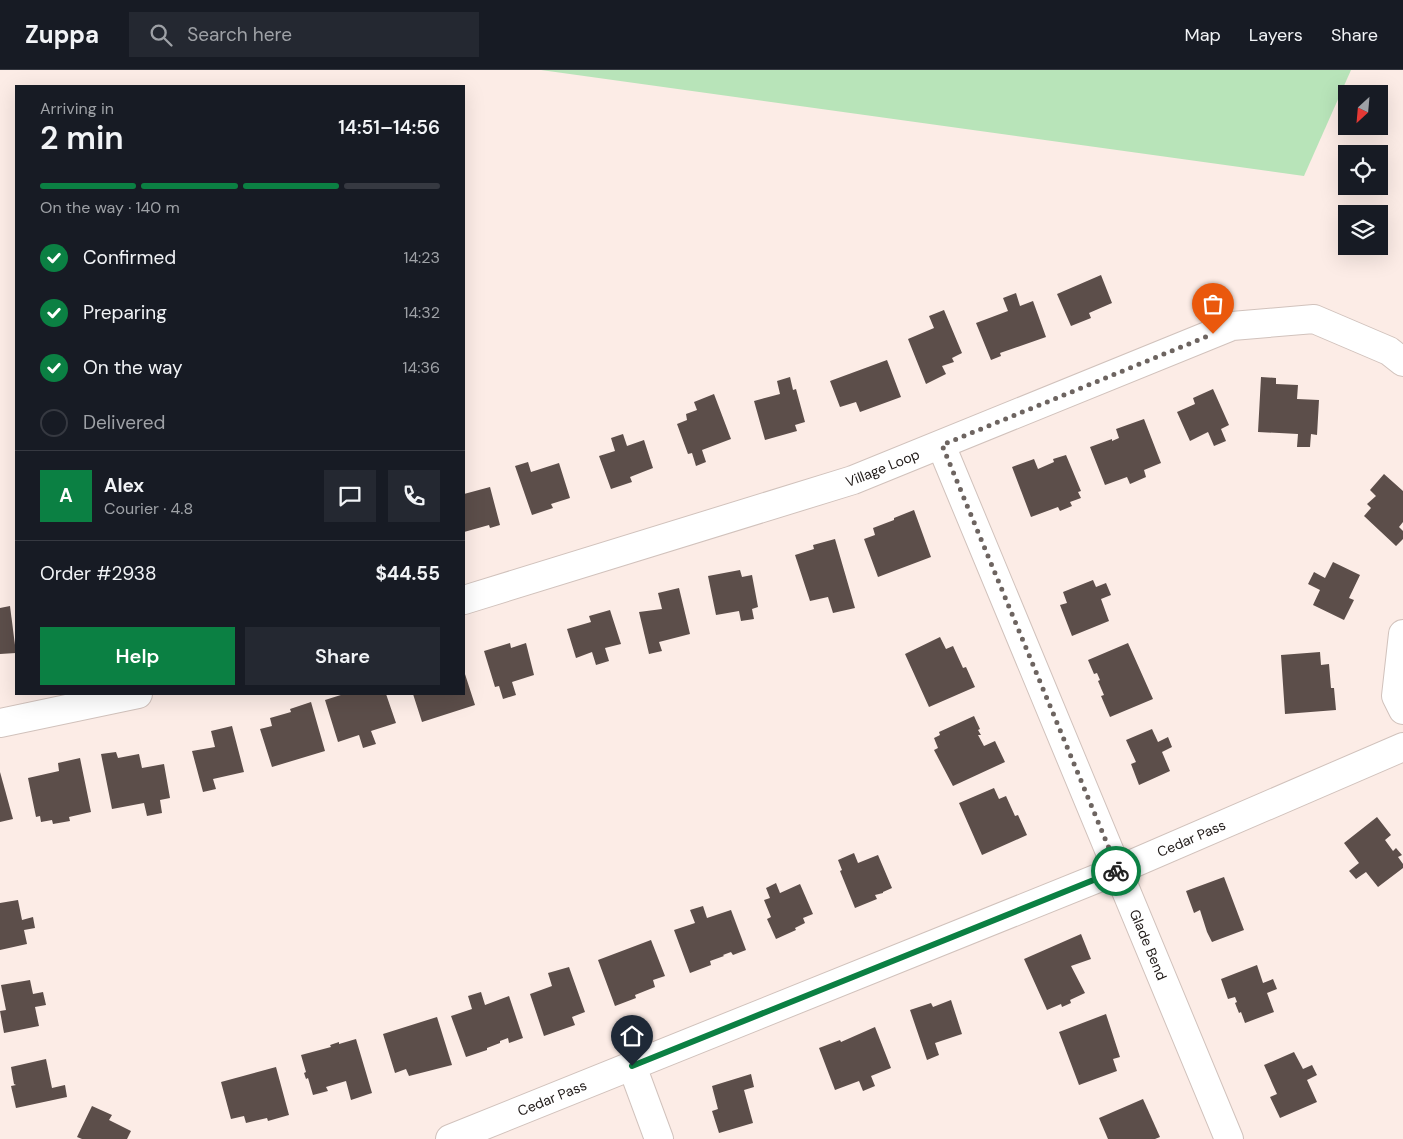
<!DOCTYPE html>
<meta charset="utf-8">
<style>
:root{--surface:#171b24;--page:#242831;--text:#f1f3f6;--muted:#9ea1a6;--line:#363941;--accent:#0b8043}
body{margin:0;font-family:"DM Sans",sans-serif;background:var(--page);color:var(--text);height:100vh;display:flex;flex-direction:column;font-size:19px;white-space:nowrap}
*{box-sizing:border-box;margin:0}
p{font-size:16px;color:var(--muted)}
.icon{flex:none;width:28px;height:28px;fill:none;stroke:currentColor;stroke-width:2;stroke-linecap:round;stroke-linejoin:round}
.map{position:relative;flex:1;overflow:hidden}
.sheet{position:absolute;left:15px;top:15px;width:450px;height:610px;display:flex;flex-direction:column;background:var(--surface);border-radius:0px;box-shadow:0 5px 20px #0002}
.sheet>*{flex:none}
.needle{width:32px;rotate:206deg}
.buttons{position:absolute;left:1338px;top:15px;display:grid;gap:10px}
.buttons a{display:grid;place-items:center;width:50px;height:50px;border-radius:0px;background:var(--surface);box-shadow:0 5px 20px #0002;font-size:25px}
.pin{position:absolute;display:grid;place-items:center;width:42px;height:42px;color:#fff;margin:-51px -21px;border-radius:50% 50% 50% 0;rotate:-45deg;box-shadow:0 0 5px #0007}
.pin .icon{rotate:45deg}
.courier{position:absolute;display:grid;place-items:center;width:50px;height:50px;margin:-25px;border:4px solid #0b8043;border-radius:50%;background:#fff;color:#222;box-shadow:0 1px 6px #0007}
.head em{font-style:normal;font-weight:600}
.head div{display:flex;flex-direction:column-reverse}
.head{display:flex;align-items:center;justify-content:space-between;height:85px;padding:0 25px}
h1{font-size:32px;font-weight:600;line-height:38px}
.bar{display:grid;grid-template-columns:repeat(4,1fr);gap:8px 5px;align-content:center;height:60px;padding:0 25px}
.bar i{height:6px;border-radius:4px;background:var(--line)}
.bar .on{background:var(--accent)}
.bar p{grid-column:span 4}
.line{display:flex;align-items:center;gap:12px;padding:0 25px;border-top:1px solid var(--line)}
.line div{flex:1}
.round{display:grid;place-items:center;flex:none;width:52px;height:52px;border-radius:0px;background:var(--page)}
ol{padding:0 25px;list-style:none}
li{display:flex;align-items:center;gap:15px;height:55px}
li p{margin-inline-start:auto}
li .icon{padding:5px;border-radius:50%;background:var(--accent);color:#fff;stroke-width:4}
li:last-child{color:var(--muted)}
li i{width:28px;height:28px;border:2px solid var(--line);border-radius:50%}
.cta{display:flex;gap:10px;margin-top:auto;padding:10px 25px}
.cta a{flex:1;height:58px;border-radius:0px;background:var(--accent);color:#fff;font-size:20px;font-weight:600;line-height:58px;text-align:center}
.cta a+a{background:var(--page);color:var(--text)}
header{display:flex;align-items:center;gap:30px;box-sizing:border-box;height:70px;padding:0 25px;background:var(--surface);border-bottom:1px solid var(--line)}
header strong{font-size:24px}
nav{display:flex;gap:28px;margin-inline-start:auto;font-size:18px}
.search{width:350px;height:45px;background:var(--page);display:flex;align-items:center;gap:12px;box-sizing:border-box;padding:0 18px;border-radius:0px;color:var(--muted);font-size:19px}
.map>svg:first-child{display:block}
</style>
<header>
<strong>Zuppa</strong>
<div class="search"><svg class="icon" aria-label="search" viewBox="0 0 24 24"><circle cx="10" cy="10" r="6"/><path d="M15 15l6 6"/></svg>Search here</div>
<nav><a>Map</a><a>Layers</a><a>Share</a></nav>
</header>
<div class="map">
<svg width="1403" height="1069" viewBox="0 0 1403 1069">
<rect width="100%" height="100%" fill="#fcece6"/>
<polygon fill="#b8e4b9" points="541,0 1351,0 1304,106"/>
<g fill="#5c4e4a">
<polygon points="1101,205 1112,233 1089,243 1091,248 1071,256 1057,224"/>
<polygon points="1016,223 1020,236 1033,231 1046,267 1000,283 1001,286 991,290 976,253 1008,241 1003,228"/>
<polygon points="944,240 962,283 952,288 954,292 942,296 946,304 926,314 908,269 934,258 929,246"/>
<polygon points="887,290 901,327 860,342 856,332 840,337 830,311"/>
<polygon points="790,307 793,320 796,319 805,352 795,355 797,361 765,370 754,331 780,324 777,311"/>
<polygon points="1261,307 1276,308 1276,314 1298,315 1297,329 1319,330 1317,365 1311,364 1310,377 1297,377 1298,364 1258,362"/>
<polygon points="1213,319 1229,355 1221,359 1226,371 1214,376 1208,362 1190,371 1177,342 1195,334 1193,328"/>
<polygon points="714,324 731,369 702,380 706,392 696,396 692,383 688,384 677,354 687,350 686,344 697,340 694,332"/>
<polygon points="1144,349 1161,393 1144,400 1146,407 1130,414 1127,407 1105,415 1090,377 1112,369 1112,371 1119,368 1116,359"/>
<polygon points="623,364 627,376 644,370 653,398 630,407 632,412 611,419 599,386 615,381 611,368"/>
<polygon points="1066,385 1081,421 1078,422 1081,428 1070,432 1072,436 1060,441 1058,437 1031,447 1012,397 1034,389 1038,399 1054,392 1053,389"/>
<polygon points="528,392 531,402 559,393 570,428 551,434 553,438 532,445 515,396"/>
<polygon points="1384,404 1403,421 1403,452 1399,457 1403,461 1403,469 1396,476 1364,446 1371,438 1367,434 1376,426 1370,420"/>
<polygon points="490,417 500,455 490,458 489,455 464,462 464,424"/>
<polygon points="914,440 931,487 878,507 864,469 875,465 873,458 894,450 894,448"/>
<polygon points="835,469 855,538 833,543 828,527 810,531 795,485 814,479 813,475"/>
<polygon points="1333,492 1360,505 1349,528 1354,530 1344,550 1313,535 1320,520 1308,514 1314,502 1325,508"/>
<polygon points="740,500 742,507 752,505 758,537 752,539 754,549 741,551 739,541 716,545 708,506"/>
<polygon points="1093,510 1096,517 1106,513 1111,525 1101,529 1109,551 1072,566 1060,535 1067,533 1063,522"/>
<polygon points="679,518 690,564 659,572 662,581 649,584 639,542 662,539 658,523"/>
<polygon points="10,536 16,583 0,584 0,538"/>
<polygon points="610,540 621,574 605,578 609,591 596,595 592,582 576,588 567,559 591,552 589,546"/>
<polygon points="940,567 946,579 953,576 963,598 966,597 975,617 929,637 905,584"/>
<polygon points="510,573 511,578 526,573 534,605 512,612 516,625 503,629 499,616 495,617 484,581"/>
<polygon points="1128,573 1153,629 1110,647 1101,626 1104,625 1098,611 1100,610 1097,603 1094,604 1088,590"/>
<polygon points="1320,582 1321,595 1329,594 1331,618 1334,618 1336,640 1285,644 1281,585"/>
<polygon points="464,601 475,635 422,652 413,624 464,624"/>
<polygon points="344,624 347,625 386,624 396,653 371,661 376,674 363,678 359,665 338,672 325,630"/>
<polygon points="311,632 325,681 272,697 260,659 272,656 270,648 291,642 290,639"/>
<polygon points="974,646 980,659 978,660 981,665 978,665 984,676 995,671 1005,692 953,716 934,680 938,678 934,668 940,665 939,662"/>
<polygon points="232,656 244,702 213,709 216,719 203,722 192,681 215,677 211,661"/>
<polygon points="1152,659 1158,672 1168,667 1172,677 1162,682 1170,701 1139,715 1131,694 1136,692 1126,670"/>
<polygon points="116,682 118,688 139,684 142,698 164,694 170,728 160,730 162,743 147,746 144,733 112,739 101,684"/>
<polygon points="80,688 91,742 69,747 70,751 53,754 52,750 41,752 40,746 36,747 28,708 59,701 58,693"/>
<polygon points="0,702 13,749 0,752"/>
<polygon points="994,718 999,729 1006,726 1015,746 1018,745 1027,765 982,785 959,733"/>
<polygon points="1377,747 1391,765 1385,770 1393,781 1396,778 1402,785 1398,787 1403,794 1403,798 1378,817 1366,802 1356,809 1349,801 1359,793 1344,773"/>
<polygon points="854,783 858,793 878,785 892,818 883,822 883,823 875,825 877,829 855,838 840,801 842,800 838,790"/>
<polygon points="1224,807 1244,860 1212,872 1207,862 1200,840 1194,843 1186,821"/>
<polygon points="776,813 780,823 800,814 813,844 803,848 805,853 795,858 796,860 776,869 767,849 771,847 764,830 770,828 766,818"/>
<polygon points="18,830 22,850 33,847 35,858 24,860 27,874 0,880 0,833"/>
<polygon points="703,836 707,848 731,840 746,880 733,885 731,882 723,885 724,886 710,891 711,895 690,903 674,860 695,853 690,840"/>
<polygon points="1081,864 1091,889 1071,896 1085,923 1070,930 1071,933 1062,937 1061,934 1047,940 1024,889"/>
<polygon points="651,870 665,906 653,910 655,917 635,925 636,928 615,936 598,890"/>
<polygon points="1257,895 1263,913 1273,909 1277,919 1267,923 1274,942 1245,953 1241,942 1239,943 1235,933 1237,932 1235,927 1228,929 1221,909"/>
<polygon points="569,897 585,942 572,947 575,955 544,966 530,924 552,916 548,903"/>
<polygon points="30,910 33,924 43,922 46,935 35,937 39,956 4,963 0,941 6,940 1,915"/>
<polygon points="481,922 485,935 509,926 523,968 509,973 508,968 500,971 500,973 487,978 487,980 466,987 451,946 472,939 468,926"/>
<polygon points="951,930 962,964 935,973 939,985 927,990 910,940 931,933 933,937"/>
<polygon points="1106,944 1120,987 1113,989 1117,1001 1079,1015 1059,962"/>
<polygon points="437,947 452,995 409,1006 406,999 395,1003 383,964"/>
<polygon points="875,957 891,998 871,1006 875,1016 863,1021 859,1011 835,1020 819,978 840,970 841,972"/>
<polygon points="356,969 372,1023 351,1030 346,1011 326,1017 328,1021 313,1025 308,1008 306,1009 304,1003 306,1002 301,985 331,977 330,975 339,972 339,974"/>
<polygon points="1294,982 1303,999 1312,995 1317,1005 1307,1010 1317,1032 1280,1048 1270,1027 1277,1024 1264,995"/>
<polygon points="46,989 52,1018 65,1015 67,1027 16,1038 11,1016 16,1015 14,1014 11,997"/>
<polygon points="276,997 289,1045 268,1051 267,1048 246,1053 244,1046 231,1049 221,1012"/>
<polygon points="751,1004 754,1017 744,1020 753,1053 719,1063 712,1041 718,1039 712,1016"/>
<polygon points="1143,1029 1160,1067 1155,1069 1108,1069 1099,1048"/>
<polygon points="92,1036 112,1045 109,1050 131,1061 127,1069 82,1069 77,1067"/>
</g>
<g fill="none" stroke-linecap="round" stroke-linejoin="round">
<defs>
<g id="minor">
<path id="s1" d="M941 375 1229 1069"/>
<path id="s2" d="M464 530 853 410 1232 256 1314 249 1389 281 1403 292"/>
<polyline points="1403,564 1396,626 1403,640"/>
<polyline points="0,653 138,624"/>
<polyline points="632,996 659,1069"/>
<path id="s3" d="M450 1069 1118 800 1403 677"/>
</g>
</defs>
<use href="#minor" stroke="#d1c2bc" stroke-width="30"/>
<use href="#minor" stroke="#fff" stroke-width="28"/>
</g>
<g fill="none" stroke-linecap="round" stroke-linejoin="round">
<polyline stroke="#6d6460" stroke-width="5" stroke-dasharray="0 9" points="1116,801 1118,800 942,375 1213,264"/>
<polyline stroke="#0b8043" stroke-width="6" points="632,996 1116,801"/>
</g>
<g text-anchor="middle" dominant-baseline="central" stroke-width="5" stroke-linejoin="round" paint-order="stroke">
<g font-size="14" fill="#201a18" stroke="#fdfdfd">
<text stroke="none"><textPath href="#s2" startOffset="439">Village Loop</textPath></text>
<text stroke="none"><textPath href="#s3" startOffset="800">Cedar Pass</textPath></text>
<text stroke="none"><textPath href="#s1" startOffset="541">Glade Bend</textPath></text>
<text stroke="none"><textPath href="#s3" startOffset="110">Cedar Pass</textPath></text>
</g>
</g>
</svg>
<div class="buttons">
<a><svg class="needle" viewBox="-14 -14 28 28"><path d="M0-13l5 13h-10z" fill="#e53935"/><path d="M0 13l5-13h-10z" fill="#9ea1a6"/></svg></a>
<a><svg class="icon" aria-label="locate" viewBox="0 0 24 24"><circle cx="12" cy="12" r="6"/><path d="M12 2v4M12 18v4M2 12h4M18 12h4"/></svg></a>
<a><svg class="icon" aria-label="layers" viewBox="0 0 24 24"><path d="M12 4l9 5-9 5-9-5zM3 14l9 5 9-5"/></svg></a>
</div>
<div class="pin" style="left:1213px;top:264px;background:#ea580c"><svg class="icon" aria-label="bag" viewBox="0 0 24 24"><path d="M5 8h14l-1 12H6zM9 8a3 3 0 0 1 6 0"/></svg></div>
<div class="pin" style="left:632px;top:996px;background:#1f2937"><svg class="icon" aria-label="home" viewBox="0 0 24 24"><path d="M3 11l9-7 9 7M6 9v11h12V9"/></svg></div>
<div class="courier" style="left:1116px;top:801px"><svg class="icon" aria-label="bike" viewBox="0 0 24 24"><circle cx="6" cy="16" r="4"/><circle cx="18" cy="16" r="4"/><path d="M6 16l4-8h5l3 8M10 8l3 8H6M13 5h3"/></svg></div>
<section class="sheet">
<div class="head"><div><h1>2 min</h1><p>Arriving in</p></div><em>14:51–14:56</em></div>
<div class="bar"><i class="on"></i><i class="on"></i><i class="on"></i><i></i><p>On the way · 140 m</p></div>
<ol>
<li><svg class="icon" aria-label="check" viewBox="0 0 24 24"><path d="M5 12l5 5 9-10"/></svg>Confirmed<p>14:23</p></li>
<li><svg class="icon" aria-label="check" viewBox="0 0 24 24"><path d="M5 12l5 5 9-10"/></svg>Preparing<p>14:32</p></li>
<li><svg class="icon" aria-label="check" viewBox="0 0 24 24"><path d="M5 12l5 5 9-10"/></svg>On the way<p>14:36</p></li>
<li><i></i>Delivered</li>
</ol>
<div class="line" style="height:90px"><b class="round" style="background:var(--accent);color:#fff">A</b><div><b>Alex</b><p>Courier · 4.8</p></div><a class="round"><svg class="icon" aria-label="chat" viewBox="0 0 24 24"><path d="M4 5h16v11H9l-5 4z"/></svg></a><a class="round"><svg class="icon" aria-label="phone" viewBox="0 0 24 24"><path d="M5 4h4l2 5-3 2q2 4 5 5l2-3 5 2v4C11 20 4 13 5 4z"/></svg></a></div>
<div class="line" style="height:65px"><div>Order #2938</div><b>$44.55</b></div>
<div class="cta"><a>Help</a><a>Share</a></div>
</section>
</div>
